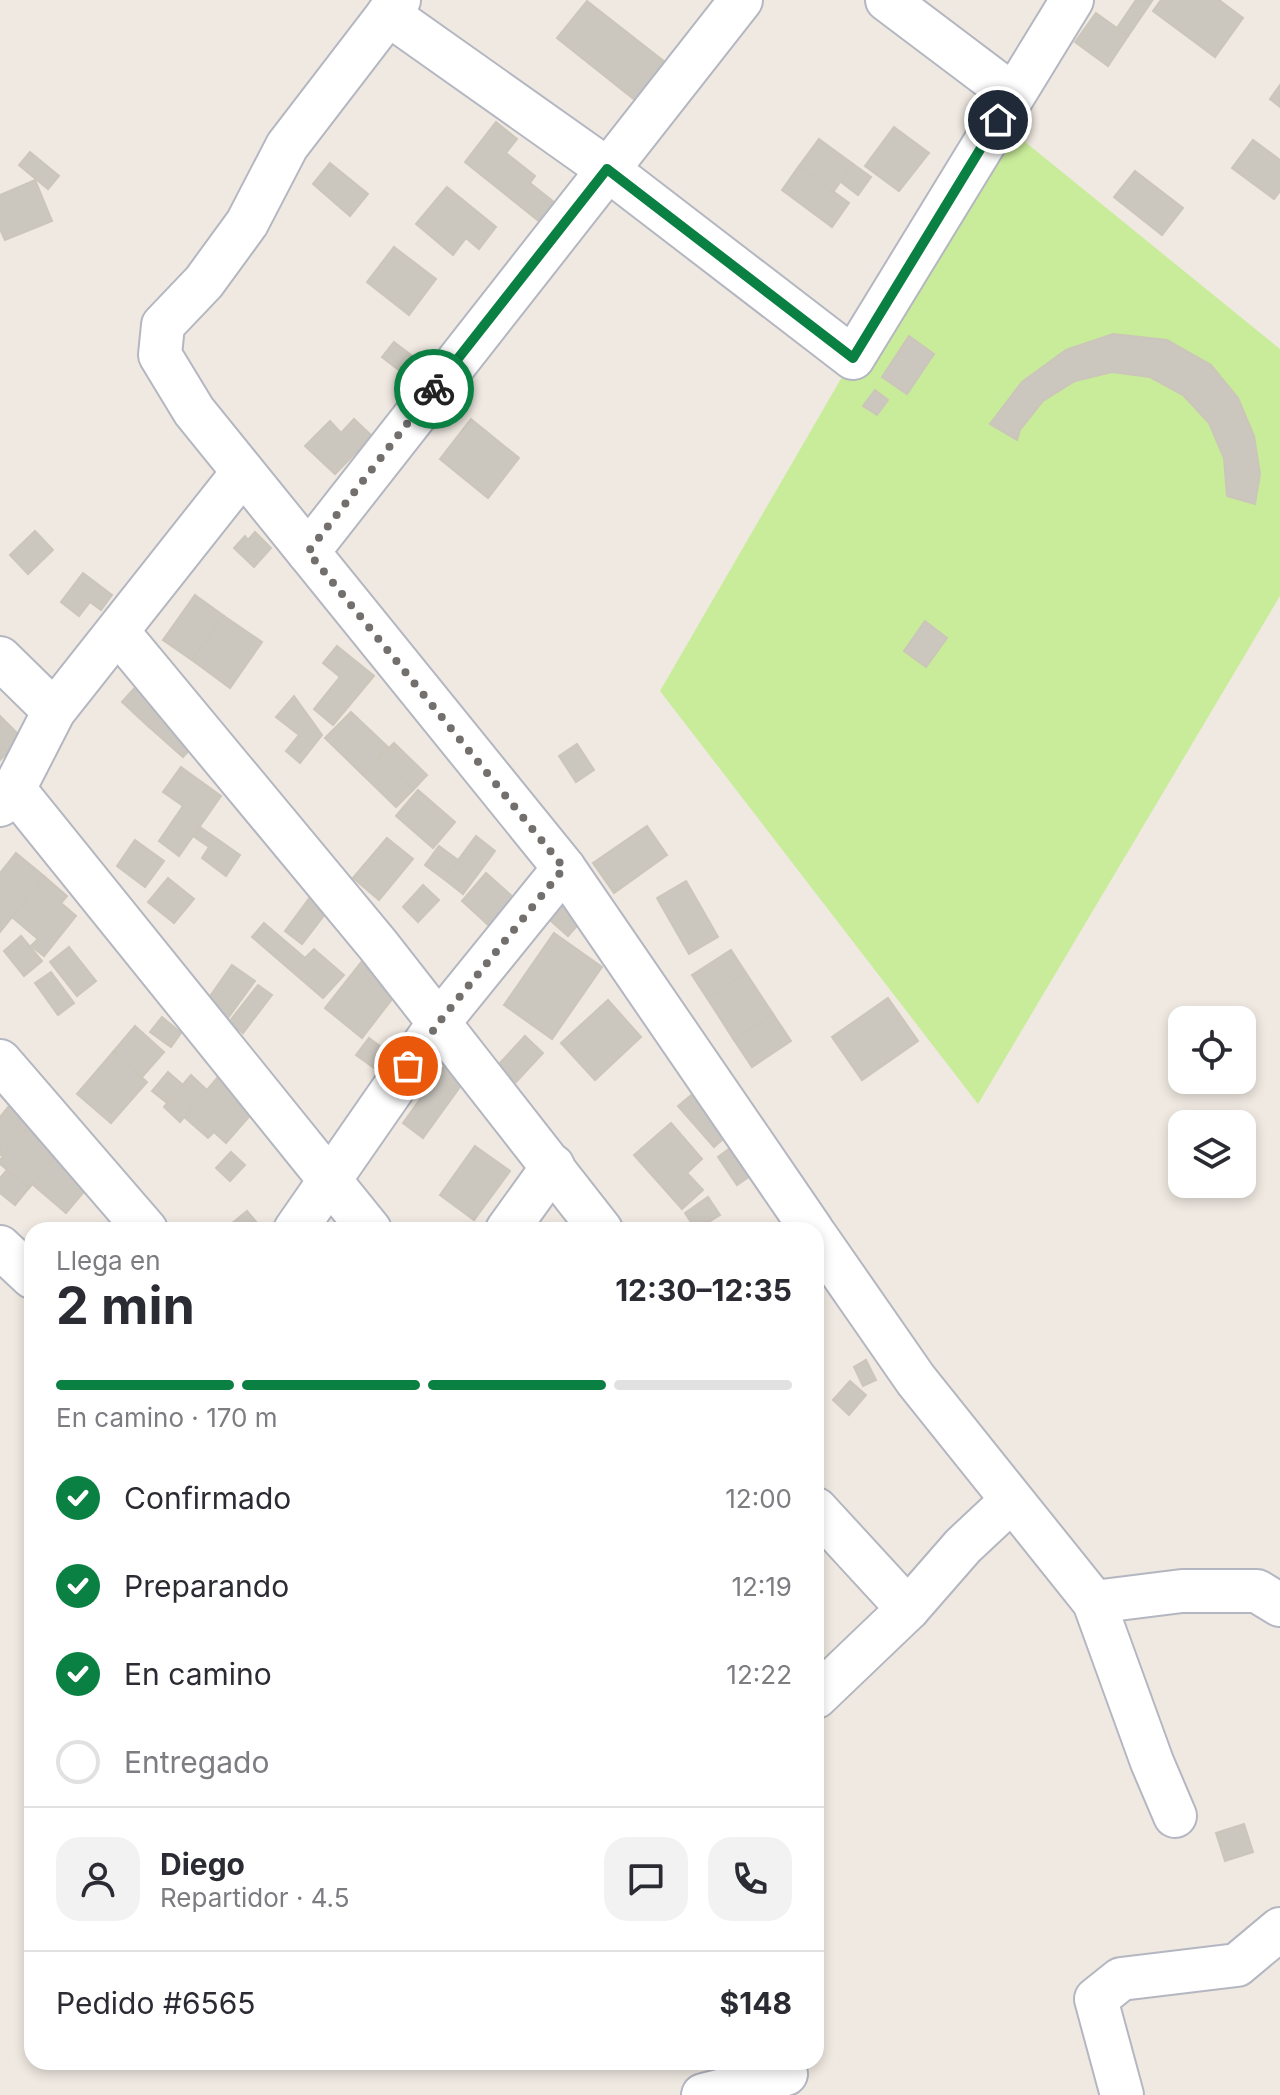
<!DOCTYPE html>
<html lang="es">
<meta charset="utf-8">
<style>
:root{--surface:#fff;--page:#f2f2f3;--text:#2b2b33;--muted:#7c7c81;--line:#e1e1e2;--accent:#0b8043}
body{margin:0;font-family:Inter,sans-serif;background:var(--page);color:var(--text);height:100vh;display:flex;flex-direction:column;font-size:30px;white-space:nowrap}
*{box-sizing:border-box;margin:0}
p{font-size:26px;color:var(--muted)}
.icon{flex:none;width:44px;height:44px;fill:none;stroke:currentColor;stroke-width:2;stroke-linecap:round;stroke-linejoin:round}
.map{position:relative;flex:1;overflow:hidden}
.details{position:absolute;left:24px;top:1222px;width:800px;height:848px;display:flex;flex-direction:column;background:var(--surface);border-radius:24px;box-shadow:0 4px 12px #0003}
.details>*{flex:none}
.buttons{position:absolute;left:1168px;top:1006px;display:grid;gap:16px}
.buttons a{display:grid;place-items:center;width:88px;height:88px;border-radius:16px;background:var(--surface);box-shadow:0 4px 12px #0003;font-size:40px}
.pin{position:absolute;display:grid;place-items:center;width:68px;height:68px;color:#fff;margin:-34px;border:4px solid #fff;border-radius:50%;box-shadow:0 2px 8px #0007}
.courier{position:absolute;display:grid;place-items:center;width:80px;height:80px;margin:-40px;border:6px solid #0b8043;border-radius:50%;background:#fff;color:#222;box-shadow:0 2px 10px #0007}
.summary em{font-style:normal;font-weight:700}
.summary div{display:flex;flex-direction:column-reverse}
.summary{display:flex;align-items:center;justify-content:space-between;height:136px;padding:0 32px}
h1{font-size:52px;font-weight:700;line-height:60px}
.bar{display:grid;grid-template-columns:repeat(4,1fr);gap:12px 8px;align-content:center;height:96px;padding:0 32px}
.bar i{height:10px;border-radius:6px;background:var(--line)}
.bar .current{background:var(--accent)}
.bar p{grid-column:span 4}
.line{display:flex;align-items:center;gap:20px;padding:0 32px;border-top:2px solid var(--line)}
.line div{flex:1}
.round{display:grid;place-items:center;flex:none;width:84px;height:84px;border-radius:24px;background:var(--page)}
ol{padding:0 32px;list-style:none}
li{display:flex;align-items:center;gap:24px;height:88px}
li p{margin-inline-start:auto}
li .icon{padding:8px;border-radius:50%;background:var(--accent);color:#fff;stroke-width:4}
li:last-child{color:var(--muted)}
li i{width:44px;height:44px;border:4px solid var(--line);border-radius:50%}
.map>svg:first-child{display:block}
</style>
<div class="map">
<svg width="1280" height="2095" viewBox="0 0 1280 2095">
<rect width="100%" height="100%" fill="#efe9e1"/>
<polygon fill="#c9ec9a" points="998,120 1280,349 1280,596 978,1104 660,691 853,358"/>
<g fill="#cbc7bf" stroke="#cbc5ba" stroke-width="2">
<polygon points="1136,0 1152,1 1128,36 1117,28"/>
<polygon points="1161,0 1219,0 1243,18 1215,57 1153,11"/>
<polygon points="587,1 670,66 640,104 557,38"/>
<polygon points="1096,13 1128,36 1108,66 1075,42"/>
<polygon points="1280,85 1280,107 1270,99"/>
<polygon points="496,122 517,139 506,153 535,176 530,183 555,203 540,222 465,162"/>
<polygon points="894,127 929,153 899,191 865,166"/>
<polygon points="819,139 853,164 833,192 799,166"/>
<polygon points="1253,140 1280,160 1280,191 1274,199 1232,168"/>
<polygon points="30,152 59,176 48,189 19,165"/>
<polygon points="330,163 368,194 350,216 313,184"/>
<polygon points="853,164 871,177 858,195 841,182"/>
<polygon points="799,166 849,203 832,227 782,190"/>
<polygon points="1135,171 1183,208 1162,235 1114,197"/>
<polygon points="35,180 52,221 5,240 0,229 0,195"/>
<polygon points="447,187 496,227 479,249 466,238 453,255 416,224"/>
<polygon points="394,247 436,279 409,315 367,282"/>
<polygon points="1113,334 1167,340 1211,365 1238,398 1254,436 1260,474 1255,504 1227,496 1224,458 1209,423 1183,395 1150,377 1112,372 1075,381 1043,401 1020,430 1017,440 990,424 1022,382 1066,350"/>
<polygon points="909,336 934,354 907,394 882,377"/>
<polygon points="394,342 411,355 400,371 382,357"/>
<polygon points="875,390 888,400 877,415 863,406"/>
<polygon points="354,419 372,436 335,474 305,446 330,421 341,433"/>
<polygon points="471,419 519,458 488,498 440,459"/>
<polygon points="35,531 53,550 28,574 10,555"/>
<polygon points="255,532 271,548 254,567 234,548 245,536 248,540"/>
<polygon points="83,573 112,595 101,610 90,602 79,616 61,602"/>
<polygon points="195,595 224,616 192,660 163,640"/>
<polygon points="224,616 262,642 230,688 192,660"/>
<polygon points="925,621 947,638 926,667 904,651"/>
<polygon points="337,646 374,676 333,725 314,709 340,677 323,663"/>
<polygon points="140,682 167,706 149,727 122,702"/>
<polygon points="294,696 322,735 300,763 286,751 299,735 276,717"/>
<polygon points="167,706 201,737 183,757 149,727"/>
<polygon points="351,712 389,748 363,775 325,738"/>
<polygon points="0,716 22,738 0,760"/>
<polygon points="394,743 427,775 413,790 379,758"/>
<polygon points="577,744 594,770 576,782 559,756"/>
<polygon points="379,758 413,790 396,807 363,775"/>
<polygon points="181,767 221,796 179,856 159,841 183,806 163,792"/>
<polygon points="418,790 455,822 433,848 396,816"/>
<polygon points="647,826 667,855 614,893 593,863"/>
<polygon points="200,827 240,855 226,876 202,858 209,847 193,836"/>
<polygon points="476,836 495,851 463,894 444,879"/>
<polygon points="387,838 413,859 379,900 353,878"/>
<polygon points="135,840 164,861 145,887 117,866"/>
<polygon points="439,846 458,860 444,879 425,865"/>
<polygon points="16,853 45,877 0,932 0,873"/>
<polygon points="486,873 523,906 498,934 462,901"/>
<polygon points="45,877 67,896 61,903 76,916 44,956 31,946 38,939 12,917"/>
<polygon points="168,878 194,899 174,923 148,902"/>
<polygon points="686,881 718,937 689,954 657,898"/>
<polygon points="423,885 439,900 418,922 403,907"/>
<polygon points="316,889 329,909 302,944 285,931"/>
<polygon points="559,898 583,919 568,936 544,915"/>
<polygon points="264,923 305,958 314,949 344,975 323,998 252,937"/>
<polygon points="554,933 602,967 552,1039 504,1005"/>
<polygon points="21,936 42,961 24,976 4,951"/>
<polygon points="374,946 403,985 362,1038 325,1008"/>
<polygon points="69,947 96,981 77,996 50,962"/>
<polygon points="731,950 746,973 707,998 692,975"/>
<polygon points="232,965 255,981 228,1018 206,1002"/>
<polygon points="51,972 74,1003 58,1015 35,983"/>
<polygon points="746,973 773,1014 734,1040 707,998"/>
<polygon points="258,985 272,995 243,1033 229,1022"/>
<polygon points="888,998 918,1041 862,1080 832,1037"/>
<polygon points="608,1000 641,1037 595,1080 561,1043"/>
<polygon points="773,1014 791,1041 752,1067 734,1040"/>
<polygon points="162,1017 181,1033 171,1047 150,1032"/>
<polygon points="135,1026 164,1052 142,1077 113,1052"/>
<polygon points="525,1036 543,1053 516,1082 498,1065"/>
<polygon points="369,1038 406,1065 394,1082 356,1055"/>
<polygon points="113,1052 147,1082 111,1123 77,1094"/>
<polygon points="449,1059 470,1073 423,1138 403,1123"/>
<polygon points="224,1070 262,1102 226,1143 214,1132 208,1138 184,1117"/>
<polygon points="168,1072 183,1085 167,1103 152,1091"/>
<polygon points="191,1075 207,1090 180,1122 164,1107"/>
<polygon points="695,1092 730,1133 714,1147 678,1106"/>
<polygon points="9,1106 31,1124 3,1157 0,1154 0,1117"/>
<polygon points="671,1123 702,1159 687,1173 703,1190 682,1209 634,1155"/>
<polygon points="31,1124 65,1146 29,1188 0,1164 0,1160"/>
<polygon points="475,1146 510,1171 474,1220 440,1195"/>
<polygon points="733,1146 753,1174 737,1185 718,1157"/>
<polygon points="231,1152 245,1165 230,1181 216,1168"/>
<polygon points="59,1153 93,1181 66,1213 32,1184"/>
<polygon points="7,1170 29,1188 15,1205 0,1193 0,1178"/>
<polygon points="708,1197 720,1215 696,1230 685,1213"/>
<polygon points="247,1211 263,1230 234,1230 230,1225"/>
<polygon points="866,1360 876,1380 863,1386 854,1367"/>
<polygon points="850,1381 866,1395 849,1415 833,1400"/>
<polygon points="1244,1824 1253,1852 1225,1861 1216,1833"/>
<polygon points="709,2062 750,2062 711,2080"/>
</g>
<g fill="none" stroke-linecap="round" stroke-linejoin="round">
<defs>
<g id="minor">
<polyline points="399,0 287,146 247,223 204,282 163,325 160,355 194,411 564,868 812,1230"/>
<polyline points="887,0 1013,95"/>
<polyline points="388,14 607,169 853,358 1072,0"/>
<polyline points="308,552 741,0"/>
<polyline points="118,632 378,945 601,1230"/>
<polyline points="0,658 54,711"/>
<polyline points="14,789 370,1230"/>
<polyline points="0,805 14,789 54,711 243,472"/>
<polyline points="0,1061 146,1230"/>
<polyline points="295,1230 440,1021 564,868"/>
<polyline points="507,1230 553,1166"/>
<polyline points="816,1236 916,1380 1094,1602 1152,1762 1175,1816"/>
<polyline points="0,1247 32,1277"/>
<polyline points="816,1509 908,1609 963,1546 1011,1501"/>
<polyline points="1094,1602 1182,1591 1257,1591 1280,1605"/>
<polyline points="816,1697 908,1609"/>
<polyline points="703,2095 786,2074 783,2062"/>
<polyline points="1122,2095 1096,1999 1121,1979 1237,1965 1280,1929"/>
</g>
</defs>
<use href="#minor" stroke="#b4b7c1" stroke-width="46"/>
<use href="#minor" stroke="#fff" stroke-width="42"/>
</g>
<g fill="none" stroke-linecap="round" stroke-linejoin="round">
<polyline stroke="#726f6d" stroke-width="8" stroke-dasharray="0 14.4" points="408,1066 440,1021 564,868 308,552 434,389"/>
<polyline stroke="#0b8043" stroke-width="10" points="434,389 607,169 853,358 998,120"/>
</g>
</svg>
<div class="buttons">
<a><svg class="icon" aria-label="locate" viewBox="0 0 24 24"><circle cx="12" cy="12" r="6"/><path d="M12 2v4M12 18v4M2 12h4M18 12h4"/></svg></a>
<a><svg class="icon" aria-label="layers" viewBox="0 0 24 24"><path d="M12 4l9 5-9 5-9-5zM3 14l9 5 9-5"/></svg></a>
</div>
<div class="pin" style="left:408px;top:1066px;background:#ea580c"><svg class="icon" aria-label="bag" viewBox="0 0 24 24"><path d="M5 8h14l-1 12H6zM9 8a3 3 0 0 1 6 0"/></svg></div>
<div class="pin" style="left:998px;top:120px;background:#1f2937"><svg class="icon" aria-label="home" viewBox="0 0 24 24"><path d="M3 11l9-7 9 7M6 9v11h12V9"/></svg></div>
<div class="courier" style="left:434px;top:389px"><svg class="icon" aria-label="bike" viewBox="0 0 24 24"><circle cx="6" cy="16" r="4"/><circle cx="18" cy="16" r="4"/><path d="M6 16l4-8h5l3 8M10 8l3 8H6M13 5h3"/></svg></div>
<section class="details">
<div class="summary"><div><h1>2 min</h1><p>Llega en</p></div><em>12:30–12:35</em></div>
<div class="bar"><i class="current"></i><i class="current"></i><i class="current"></i><i></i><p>En camino · 170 m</p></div>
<ol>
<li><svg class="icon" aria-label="check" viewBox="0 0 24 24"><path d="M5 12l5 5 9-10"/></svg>Confirmado<p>12:00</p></li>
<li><svg class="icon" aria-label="check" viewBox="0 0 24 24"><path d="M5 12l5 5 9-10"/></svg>Preparando<p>12:19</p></li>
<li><svg class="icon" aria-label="check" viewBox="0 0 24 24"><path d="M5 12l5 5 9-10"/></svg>En camino<p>12:22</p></li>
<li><i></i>Entregado</li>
</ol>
<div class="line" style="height:144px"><a class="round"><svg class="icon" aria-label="person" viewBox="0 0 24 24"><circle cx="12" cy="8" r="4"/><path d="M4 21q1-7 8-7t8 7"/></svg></a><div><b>Diego</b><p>Repartidor · 4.5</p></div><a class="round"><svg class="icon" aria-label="chat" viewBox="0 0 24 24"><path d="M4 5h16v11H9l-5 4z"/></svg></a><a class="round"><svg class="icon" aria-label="phone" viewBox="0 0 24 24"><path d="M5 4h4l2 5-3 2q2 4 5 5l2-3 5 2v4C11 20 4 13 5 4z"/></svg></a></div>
<div class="line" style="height:104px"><div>Pedido #6565</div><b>$148</b></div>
</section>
</div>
